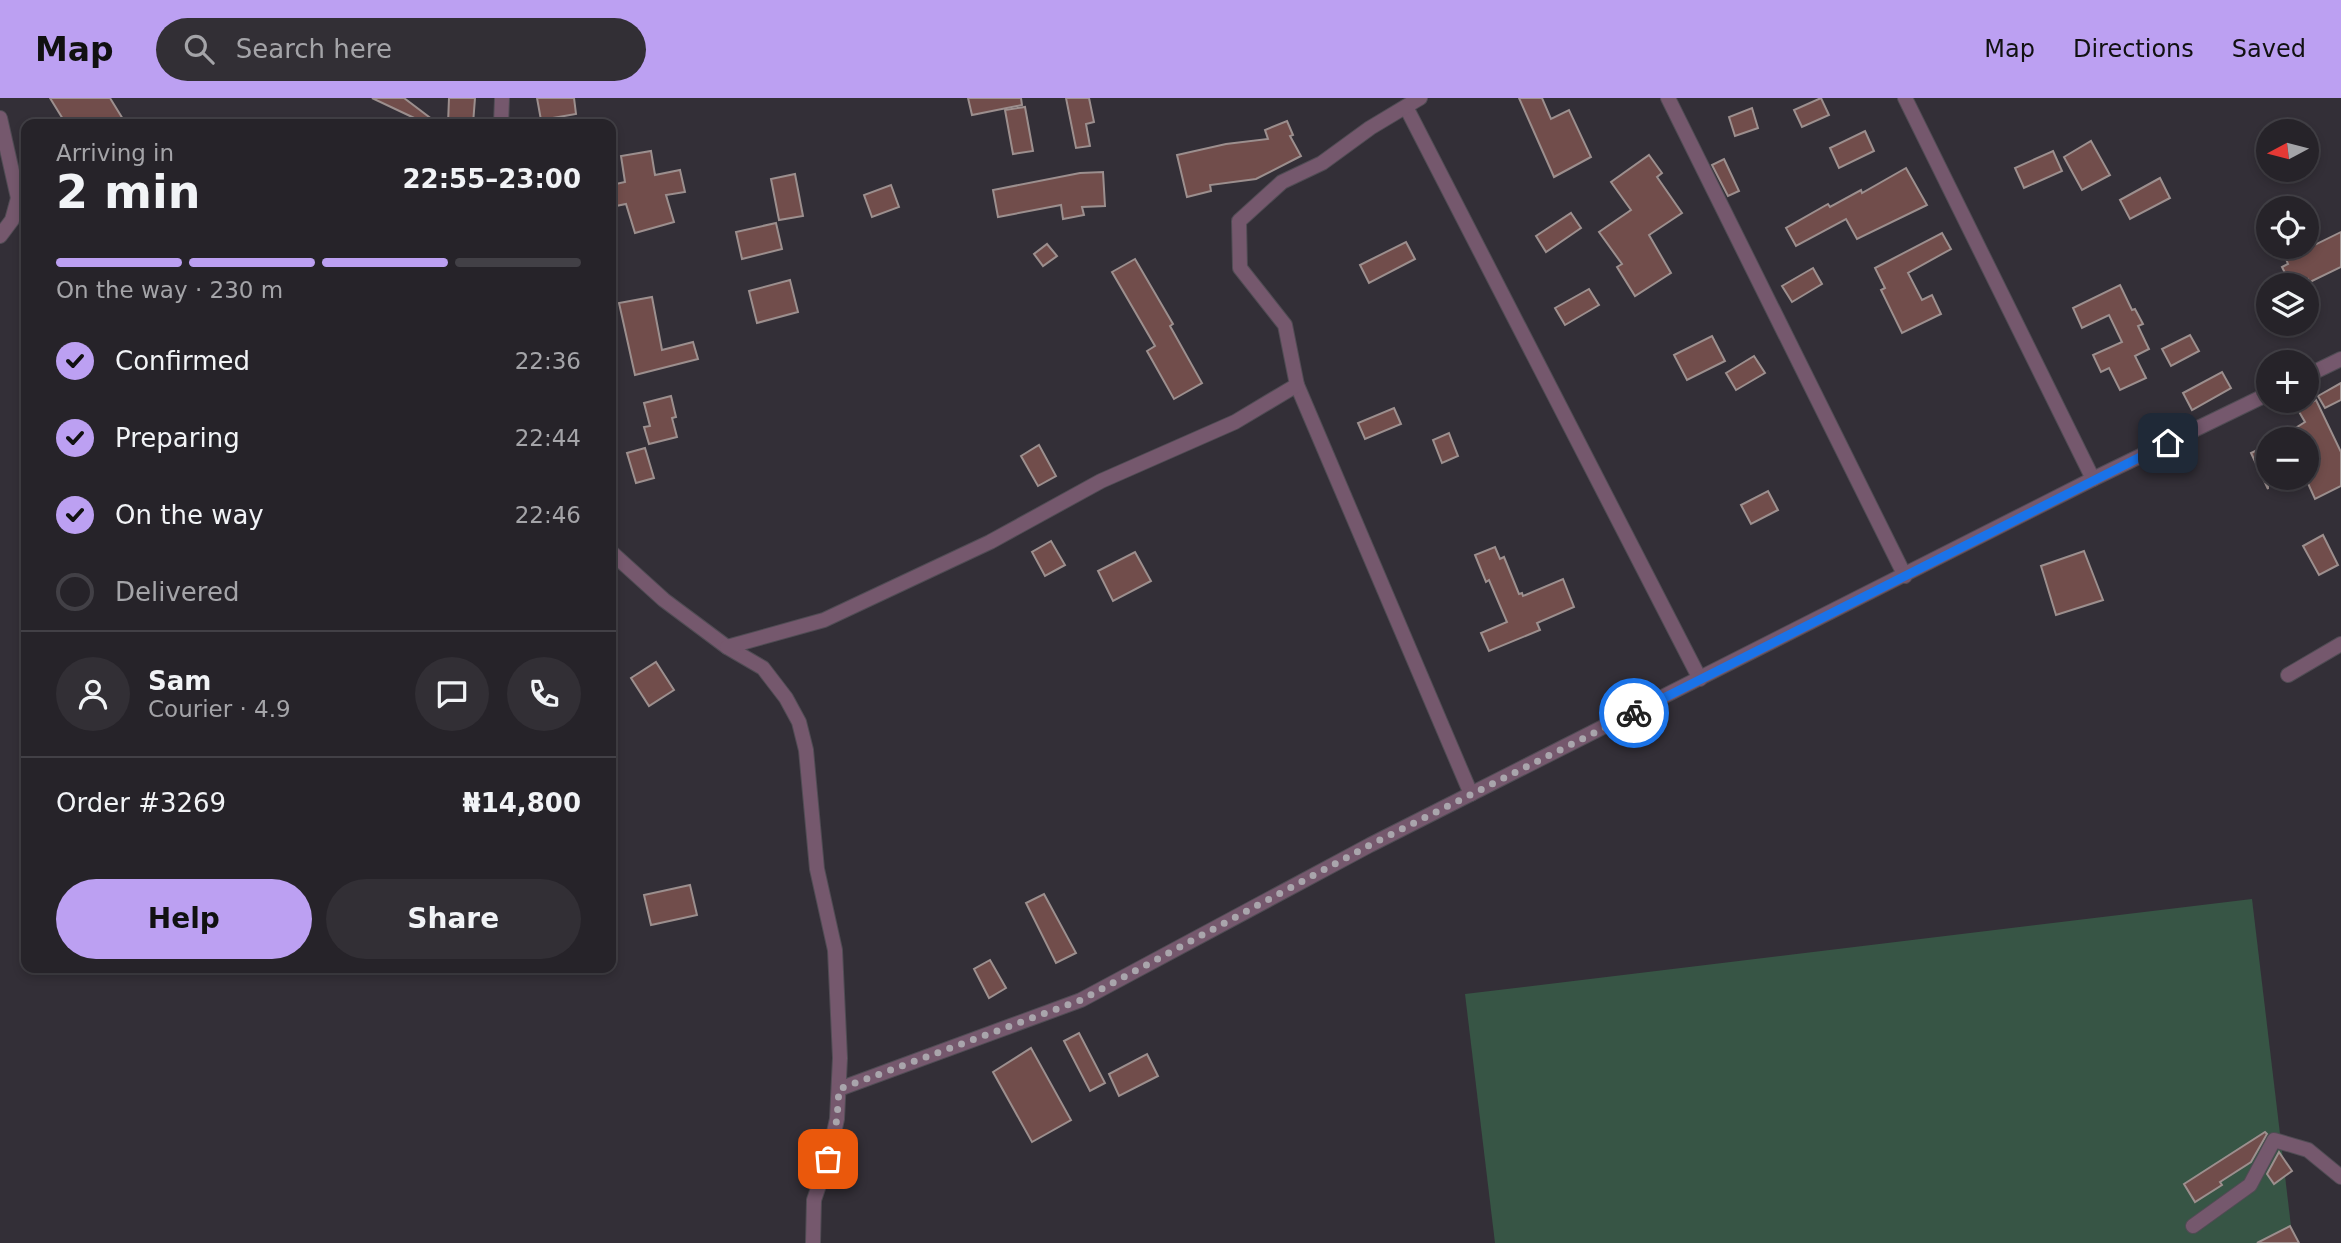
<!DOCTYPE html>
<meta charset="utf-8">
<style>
:root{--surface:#262329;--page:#322f35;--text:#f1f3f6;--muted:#a4a4a8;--line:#424046;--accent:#bca0f2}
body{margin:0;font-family:"DejaVu Sans",sans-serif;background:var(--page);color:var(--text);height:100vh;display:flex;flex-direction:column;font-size:26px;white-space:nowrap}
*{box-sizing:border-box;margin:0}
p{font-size:23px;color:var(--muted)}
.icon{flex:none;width:38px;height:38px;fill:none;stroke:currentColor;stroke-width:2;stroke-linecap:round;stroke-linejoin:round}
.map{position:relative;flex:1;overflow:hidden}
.details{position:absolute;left:21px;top:21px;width:595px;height:854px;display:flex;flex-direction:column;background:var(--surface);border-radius:14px;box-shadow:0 4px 10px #0003,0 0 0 2px var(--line)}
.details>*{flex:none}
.needle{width:46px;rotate:263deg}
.fabs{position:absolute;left:2256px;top:21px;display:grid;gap:14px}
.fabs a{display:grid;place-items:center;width:63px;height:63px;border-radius:50%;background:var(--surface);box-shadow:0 4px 10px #0003,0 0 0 2px var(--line);font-size:35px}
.pin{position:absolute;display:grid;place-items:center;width:60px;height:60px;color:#fff;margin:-30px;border-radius:14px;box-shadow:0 4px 10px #0006}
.courier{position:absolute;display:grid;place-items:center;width:70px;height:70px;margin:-35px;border:5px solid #1a73e8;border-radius:50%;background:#fff;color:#222;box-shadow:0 2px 9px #0007}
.overview em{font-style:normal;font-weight:700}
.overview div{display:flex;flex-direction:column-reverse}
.overview{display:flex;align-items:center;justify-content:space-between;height:119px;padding:0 35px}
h1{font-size:46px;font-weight:700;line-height:52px}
.bar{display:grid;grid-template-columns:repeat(4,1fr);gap:10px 7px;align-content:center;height:84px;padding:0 35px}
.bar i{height:9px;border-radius:5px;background:var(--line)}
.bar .on{background:var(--accent)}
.bar p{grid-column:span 4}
.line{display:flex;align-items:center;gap:18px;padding:0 35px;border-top:2px solid var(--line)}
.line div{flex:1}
.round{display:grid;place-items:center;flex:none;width:74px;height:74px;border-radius:37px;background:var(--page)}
ol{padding:0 35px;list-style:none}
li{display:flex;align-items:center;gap:21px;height:77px}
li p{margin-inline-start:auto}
li .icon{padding:7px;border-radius:50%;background:var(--accent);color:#111;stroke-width:4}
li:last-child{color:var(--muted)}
li i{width:38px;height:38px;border:4px solid var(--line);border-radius:50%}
.cta{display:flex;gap:14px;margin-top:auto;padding:14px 35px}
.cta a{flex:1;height:80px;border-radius:42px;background:var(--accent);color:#111;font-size:28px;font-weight:700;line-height:80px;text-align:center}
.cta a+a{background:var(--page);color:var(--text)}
header{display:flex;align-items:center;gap:42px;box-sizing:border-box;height:98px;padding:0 35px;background:var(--accent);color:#111}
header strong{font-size:33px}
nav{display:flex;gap:38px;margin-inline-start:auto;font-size:24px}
.search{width:490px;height:63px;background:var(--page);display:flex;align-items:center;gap:18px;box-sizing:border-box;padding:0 24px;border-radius:38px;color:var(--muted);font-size:26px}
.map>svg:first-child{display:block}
</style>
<header>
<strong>Map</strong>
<div class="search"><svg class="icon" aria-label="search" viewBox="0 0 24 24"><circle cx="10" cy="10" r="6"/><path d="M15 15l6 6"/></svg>Search here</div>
<nav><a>Map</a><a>Directions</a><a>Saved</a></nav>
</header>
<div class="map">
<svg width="2341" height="1145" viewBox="0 0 2341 1145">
<rect width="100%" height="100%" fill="#332f37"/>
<polygon fill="#375545" points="2252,801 2293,1145 1495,1145 1465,896"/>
<g fill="#714d4b" stroke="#9c8f8e" stroke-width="2">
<polygon points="50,0 110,0 126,26 66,26"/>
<polygon points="372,0 404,0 433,22 427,26"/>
<polygon points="449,0 475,0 473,26 448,26"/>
<polygon points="537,0 574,0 576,16 541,22"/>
<polygon points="968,0 1021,0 1022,7 972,17"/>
<polygon points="1066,0 1089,0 1094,24 1086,26 1090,48 1076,50"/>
<polygon points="1519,0 1542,0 1551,21 1569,12 1591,59 1554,79"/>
<polygon points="1821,0 1829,17 1802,29 1794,12"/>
<polygon points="1025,9 1033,53 1013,56 1005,12"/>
<polygon points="1752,10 1758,30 1735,38 1729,19"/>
<polygon points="1287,23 1293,37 1290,38 1301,58 1256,81 1210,87 1211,93 1187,99 1177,57 1226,46 1268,41 1265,32"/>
<polygon points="1865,33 1874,53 1839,70 1830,50"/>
<polygon points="2091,43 2110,77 2082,92 2064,59"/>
<polygon points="651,53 655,77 680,72 685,94 666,97 674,124 635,135 626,106 611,109 611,87 625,84 621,58"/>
<polygon points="2053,53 2062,73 2024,90 2015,70"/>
<polygon points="1649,57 1662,75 1657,79 1682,115 1649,137 1671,175 1635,198 1617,169 1622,166 1599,134 1631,112 1611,84"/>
<polygon points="1724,61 1739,93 1728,98 1712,67"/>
<polygon points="1906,70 1927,107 1857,141 1846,121 1796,148 1786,130 1828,106 1830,109 1861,92 1862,95"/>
<polygon points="1103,74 1105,108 1082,109 1084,117 1063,121 1061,107 998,119 993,92 1080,75"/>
<polygon points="795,76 803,118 779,122 771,81"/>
<polygon points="2160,80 2170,100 2130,121 2120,102"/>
<polygon points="891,87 899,109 872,119 864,97"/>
<polygon points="1571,115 1581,130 1546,154 1536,138"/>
<polygon points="776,125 782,151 742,161 736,134"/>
<polygon points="2341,134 2341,169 2310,184 2308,181 2298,186 2296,182 2290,185 2282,169 2288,166 2286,161"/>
<polygon points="1942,135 1951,151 1908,175 1922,202 1932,197 1941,216 1902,235 1881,192 1885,190 1875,170"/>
<polygon points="1406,144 1415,161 1369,185 1360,167"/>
<polygon points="1047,146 1057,158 1043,168 1034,156"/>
<polygon points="1135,161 1173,226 1170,228 1202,285 1174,301 1147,253 1155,248 1112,174"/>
<polygon points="1813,170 1822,186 1792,204 1782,188"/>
<polygon points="790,182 798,214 757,225 749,193"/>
<polygon points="2120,187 2132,212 2135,211 2143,226 2138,228 2149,251 2135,258 2146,280 2120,292 2109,270 2101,274 2093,257 2122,244 2109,217 2082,230 2073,210"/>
<polygon points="1589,191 1599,207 1565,227 1555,210"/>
<polygon points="652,199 662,252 693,244 698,261 635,277 619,205"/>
<polygon points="2190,237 2199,253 2171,268 2162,251"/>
<polygon points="1712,238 1725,263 1687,282 1674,257"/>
<polygon points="1754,258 1765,275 1736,292 1726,275"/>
<polygon points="2222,274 2231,290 2192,312 2183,295"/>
<polygon points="2341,285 2341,302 2325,310 2318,298"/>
<polygon points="671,298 676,319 672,320 677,339 649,346 644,329 650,328 644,305"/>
<polygon points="2316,302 2341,354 2341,388 2315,401 2306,381 2306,341 2278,341 2305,324 2298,312"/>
<polygon points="1394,310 1401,326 1365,341 1358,325"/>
<polygon points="1449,335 1458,358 1442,365 1433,342"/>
<polygon points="1039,347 1056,378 1038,388 1021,358"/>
<polygon points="2268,347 2268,391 2251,355"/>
<polygon points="645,350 654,380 636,385 627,355"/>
<polygon points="1768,393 1778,412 1751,426 1741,407"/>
<polygon points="2323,437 2338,467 2319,477 2303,448"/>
<polygon points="1051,443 1065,467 1045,478 1032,454"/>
<polygon points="1495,449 1500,461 1504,459 1519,496 1522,495 1523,498 1563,481 1574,509 1537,525 1540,532 1489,553 1481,535 1507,524 1489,482 1486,484 1475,457"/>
<polygon points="2084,453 2103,502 2056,517 2041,468"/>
<polygon points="1135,454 1151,483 1113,503 1098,473"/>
<polygon points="656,564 674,592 649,608 631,580"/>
<polygon points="690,787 697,817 651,827 644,797"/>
<polygon points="1044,796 1076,855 1056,865 1026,805"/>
<polygon points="990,862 1006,890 989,900 974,871"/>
<polygon points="1079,935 1105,985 1090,993 1064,943"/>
<polygon points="1031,950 1071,1022 1032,1044 993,974"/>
<polygon points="1147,956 1158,978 1119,998 1109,976"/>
<polygon points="2265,1034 2267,1036 2251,1064 2220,1084 2222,1087 2195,1104 2184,1086"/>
<polygon points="2279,1054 2292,1073 2274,1086 2267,1076"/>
<polygon points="2290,1128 2299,1145 2257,1145"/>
</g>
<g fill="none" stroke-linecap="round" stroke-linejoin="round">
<defs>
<g id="minor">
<polyline points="1668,0 1905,478"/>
<polyline points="1905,0 2093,381"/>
<polyline points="1406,9 1700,581"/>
<polyline points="0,20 18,100 12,122 0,138"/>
<polyline points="501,26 502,0"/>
<polyline points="2306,278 2341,261"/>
<polyline points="1297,287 1471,696"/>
<polyline points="611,454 664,502 727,549 763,570 786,600 799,624 806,652 817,771 835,852 840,960 837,1021 828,1061 814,1102 813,1145"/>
<polyline points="727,549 824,522 990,444 1101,383 1235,324 1297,287 1285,227 1240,170 1239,123 1282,84 1322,65 1370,30 1420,0"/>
<polyline points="2288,577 2341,546"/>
<polyline points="839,991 1081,902 1370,747 2093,381 2268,296"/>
<polyline points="2193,1128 2250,1087 2274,1042 2308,1052 2341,1079"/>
</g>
</defs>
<use href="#minor" stroke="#504c54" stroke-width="16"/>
<use href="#minor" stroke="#75586d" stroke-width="14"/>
</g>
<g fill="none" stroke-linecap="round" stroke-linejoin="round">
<polyline stroke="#a9a5ac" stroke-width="7" stroke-dasharray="0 12.6" points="828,1061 837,1021 839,991 1081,902 1370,747 1634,615"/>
<polyline stroke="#1a73e8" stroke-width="9" points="1634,615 2168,345"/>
</g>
</svg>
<div class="fabs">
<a><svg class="needle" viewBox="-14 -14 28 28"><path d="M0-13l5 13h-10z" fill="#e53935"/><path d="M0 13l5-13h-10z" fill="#a4a4a8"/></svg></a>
<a><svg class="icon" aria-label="locate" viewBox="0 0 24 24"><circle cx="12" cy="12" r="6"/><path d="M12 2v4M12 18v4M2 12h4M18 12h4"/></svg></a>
<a><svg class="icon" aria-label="layers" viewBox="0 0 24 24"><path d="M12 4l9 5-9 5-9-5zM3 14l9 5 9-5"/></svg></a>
<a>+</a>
<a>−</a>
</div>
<div class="pin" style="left:828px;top:1061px;background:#ea580c"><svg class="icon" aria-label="bag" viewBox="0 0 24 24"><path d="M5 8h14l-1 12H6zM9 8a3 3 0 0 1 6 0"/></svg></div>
<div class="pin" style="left:2168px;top:345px;background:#1f2937"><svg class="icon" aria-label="home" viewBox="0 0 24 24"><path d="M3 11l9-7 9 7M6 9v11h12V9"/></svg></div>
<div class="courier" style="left:1634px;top:615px"><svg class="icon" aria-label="bike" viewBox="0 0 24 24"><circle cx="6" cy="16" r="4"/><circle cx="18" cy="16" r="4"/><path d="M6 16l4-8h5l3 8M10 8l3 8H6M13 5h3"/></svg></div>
<section class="details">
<div class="overview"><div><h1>2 min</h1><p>Arriving in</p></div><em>22:55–23:00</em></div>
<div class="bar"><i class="on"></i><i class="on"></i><i class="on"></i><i></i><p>On the way · 230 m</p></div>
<ol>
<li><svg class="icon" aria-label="check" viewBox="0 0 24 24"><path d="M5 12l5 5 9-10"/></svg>Confirmed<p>22:36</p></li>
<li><svg class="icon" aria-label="check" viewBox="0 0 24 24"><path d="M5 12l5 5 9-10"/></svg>Preparing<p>22:44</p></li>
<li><svg class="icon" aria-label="check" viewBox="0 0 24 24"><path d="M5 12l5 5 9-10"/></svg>On the way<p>22:46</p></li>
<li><i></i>Delivered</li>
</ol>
<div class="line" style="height:126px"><a class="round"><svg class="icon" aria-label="person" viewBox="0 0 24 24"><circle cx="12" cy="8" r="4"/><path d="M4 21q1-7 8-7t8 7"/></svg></a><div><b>Sam</b><p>Courier · 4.9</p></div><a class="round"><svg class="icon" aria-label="chat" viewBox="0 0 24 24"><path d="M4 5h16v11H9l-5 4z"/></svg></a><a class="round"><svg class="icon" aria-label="phone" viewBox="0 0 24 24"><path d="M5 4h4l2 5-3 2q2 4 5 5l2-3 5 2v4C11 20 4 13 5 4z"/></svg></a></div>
<div class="line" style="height:91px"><div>Order #3269</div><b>₦14,800</b></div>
<div class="cta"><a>Help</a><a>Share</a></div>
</section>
</div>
